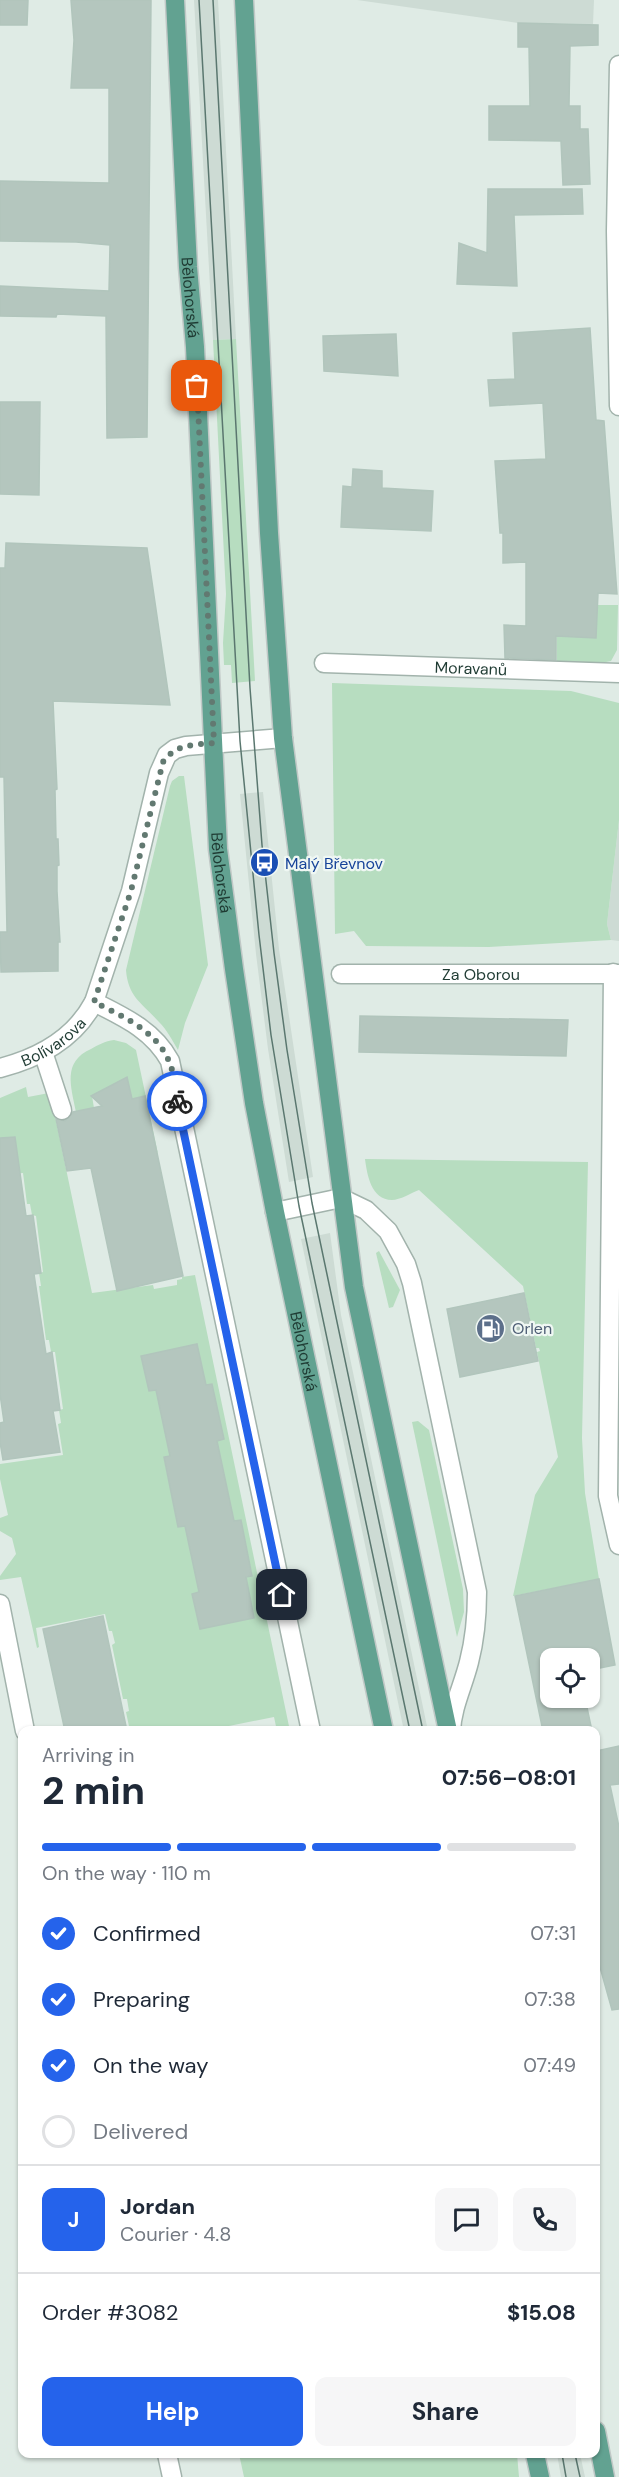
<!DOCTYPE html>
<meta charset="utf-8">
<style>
:root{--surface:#fff;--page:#f6f6f7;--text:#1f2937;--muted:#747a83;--line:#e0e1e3;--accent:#2563eb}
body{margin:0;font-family:"DM Sans",sans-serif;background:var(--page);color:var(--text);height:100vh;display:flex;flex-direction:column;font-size:22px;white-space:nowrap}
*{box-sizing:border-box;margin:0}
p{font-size:20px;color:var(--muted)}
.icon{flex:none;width:33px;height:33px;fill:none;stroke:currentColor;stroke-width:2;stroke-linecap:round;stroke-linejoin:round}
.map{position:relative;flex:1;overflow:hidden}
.drawer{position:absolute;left:18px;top:1726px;width:582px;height:732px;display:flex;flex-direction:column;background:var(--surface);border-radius:12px;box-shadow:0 2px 4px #0004}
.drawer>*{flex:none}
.tools{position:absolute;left:540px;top:1648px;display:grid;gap:12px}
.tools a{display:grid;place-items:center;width:60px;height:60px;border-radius:12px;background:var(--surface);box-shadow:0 2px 4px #0004;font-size:30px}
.pin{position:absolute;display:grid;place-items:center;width:51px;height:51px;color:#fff;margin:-26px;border-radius:12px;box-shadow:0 3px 9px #0006}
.courier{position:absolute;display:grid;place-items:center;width:60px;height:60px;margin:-30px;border:4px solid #2563eb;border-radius:50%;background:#fff;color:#222;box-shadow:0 2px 8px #0007}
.headline em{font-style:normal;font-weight:700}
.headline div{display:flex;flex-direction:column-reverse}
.headline{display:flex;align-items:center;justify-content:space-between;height:102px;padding:0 24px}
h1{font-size:39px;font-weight:700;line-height:45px}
.bar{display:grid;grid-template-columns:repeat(4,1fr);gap:9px 6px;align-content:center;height:72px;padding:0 24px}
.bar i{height:8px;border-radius:4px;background:var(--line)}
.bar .current{background:var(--accent)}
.bar p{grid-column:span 4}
.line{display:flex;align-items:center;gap:15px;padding:0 24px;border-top:2px solid var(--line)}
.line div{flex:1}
.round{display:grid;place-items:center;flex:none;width:63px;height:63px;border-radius:12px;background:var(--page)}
ol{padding:0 24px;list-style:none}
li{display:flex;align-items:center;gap:18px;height:66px}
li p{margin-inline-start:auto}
li .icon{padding:6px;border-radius:50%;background:var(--accent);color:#fff;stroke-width:4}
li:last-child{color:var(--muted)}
li i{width:33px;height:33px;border:3px solid var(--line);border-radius:50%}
.cta{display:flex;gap:12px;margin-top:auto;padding:12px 24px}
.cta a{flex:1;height:69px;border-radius:12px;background:var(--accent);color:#fff;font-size:24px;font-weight:700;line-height:69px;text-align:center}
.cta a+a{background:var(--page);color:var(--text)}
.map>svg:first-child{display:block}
</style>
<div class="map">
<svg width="619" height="2477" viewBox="0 0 619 2477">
<rect width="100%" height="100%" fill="#dfebe5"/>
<g fill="#cddbd4">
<polygon points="194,0 218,0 236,339 213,340"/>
<polygon points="357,0 594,0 593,24 518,23"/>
<polygon points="263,792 279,949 313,1177 289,1182 268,1049 256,954 240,794"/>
<polygon points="619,820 619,941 611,940 607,924"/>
<polygon points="330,1233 341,1315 428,1731 404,1731 301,1239"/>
<polygon points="557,2454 580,2454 585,2477 561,2477"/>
</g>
<g fill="#b7ddc0" fill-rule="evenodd">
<polygon points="236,339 255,681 232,683 231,665 224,665 223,643 226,594 213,340"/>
<path d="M556 605H618L617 650 611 661 601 663 557 662ZM597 608 596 637H580Z"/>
<polygon points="332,683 571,691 619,703 619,820 607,924 611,940 489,947 366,946 354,931 335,934"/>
<path d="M179 776H184L208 965 185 1023 178 1050C172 1040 167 1030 159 1022 142 1003 128 997 126 970L170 786 172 781Z"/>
<path d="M114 1040 126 1043 136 1050 158 1154 132 1099 92 1096 94 1108 76 1112C71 1086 62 1062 91 1049 98 1045 105 1041 114 1040Z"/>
<path d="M26 1087 28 1097 49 1093 71 1112 55 1116 92 1293 153 1285 154 1289 177 1285V1280L182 1279V1277L195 1275 290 1731H277L274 1717 219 1728 220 1731H130L126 1712 129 1711 127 1699H123L112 1645 115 1643 112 1631H109L105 1614 36 1628 39 1647 37 1648 21 1577 0 1580V1576L16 1554 12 1538 0 1531V1518L8 1515 0 1479V1464L63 1455 58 1424 61 1423 59 1410 63 1409 55 1352H51L49 1340H46L39 1286H41L39 1273 43 1272 36 1216 32 1215 30 1204H27L23 1173 0 1175V1098ZM142 1356 206 1385 212 1384 224 1439 217 1441 234 1521 241 1520 252 1575 246 1577 254 1618 200 1629 192 1594 199 1592 185 1526 178 1527 164 1458 170 1456 156 1390 149 1391Z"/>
<path d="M365 1159 588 1162 582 1438 585 1493 599 1579 513 1596 535 1495 558 1457 537 1352 540 1351 539 1348H536L523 1286 419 1190C411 1193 400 1200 392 1200 371 1200 367 1174 365 1159Z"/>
<polygon points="379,1251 400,1290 393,1307 389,1308 376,1253"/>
<polygon points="418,1421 429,1430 463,1589 464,1612 457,1637 412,1422"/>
<polygon points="239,2454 517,2454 519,2477 244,2477"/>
</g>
<g fill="#b4c6be" stroke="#b1c5bc" stroke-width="1.5">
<polygon points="0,0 28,0 27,25 0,25"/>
<polygon points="71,0 151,0 147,437 107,438 106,316 57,314 56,317 0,316 0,286 109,291 110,245 76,242 0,241 0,181 109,183 109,88 71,88 74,40"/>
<polygon points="518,23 598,25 598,45 570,46 569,106 580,106 580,129 588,129 590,184 563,185 561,141 489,140 489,106 530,106 529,47 518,47"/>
<polygon points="488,189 582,189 583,214 514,215 517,286 457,284 459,243 487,253"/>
<polygon points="590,328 596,420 604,421 617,594 598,593 596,638 556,636 556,660 505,658 504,625 526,626 526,562 503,563 503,533 500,533 495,461 546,459 543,403 490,406 488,380 515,379 513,333"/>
<polygon points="396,334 398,376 324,371 323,336"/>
<polygon points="0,402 40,402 39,495 0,494"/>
<polygon points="353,469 382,471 382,488 433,491 431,531 341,527 343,486 352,487"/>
<polygon points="6,543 147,548 170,705 53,701 57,789 55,790 56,839 58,839 59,865 57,866 57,891 60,942 58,942 58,971 1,972 0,932 7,932 4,777 0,777 0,568 5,568"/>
<polygon points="360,1016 568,1020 566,1056 359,1052"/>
<polygon points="127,1077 132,1099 145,1096 183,1276 117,1291 91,1168 67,1171 56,1119 65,1121 73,1112 102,1106 91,1096"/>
<polygon points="15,1137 26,1216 33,1215 41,1273 34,1274 46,1354 52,1352 60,1410 53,1411 60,1452 3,1460 0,1442 0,1423 4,1422 0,1394 0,1138"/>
<polygon points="524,1293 538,1361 460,1377 447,1309"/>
<polygon points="197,1344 206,1385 212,1384 224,1439 217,1441 234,1521 241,1520 252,1576 246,1577 254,1618 200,1629 192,1594 199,1592 185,1526 178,1527 164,1457 170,1456 156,1390 149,1391 141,1356"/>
<polygon points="599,1579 615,1665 595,1669 597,1675 590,1677 590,1659 550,1659 550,1698 585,1698 592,1731 543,1731 515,1596"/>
<polygon points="103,1616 127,1731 65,1731 43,1629"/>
<polygon points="619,1746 619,1784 610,1785 619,1827 619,2009 612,2010 596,1953 596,1751"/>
</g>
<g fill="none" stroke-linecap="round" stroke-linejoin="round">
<defs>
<g id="minor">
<polyline points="619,65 616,231 619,406"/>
<path id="s1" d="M324 663 619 673"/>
<polyline points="613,973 608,1496 619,1545"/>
<path id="s2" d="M341 974H619"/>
<path d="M94 1002C124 1017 153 1030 170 1061L311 1731"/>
<polyline points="43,1052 62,1110"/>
<path id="s3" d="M0 1068C39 1058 75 1038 94 1002L131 891 159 773 167 755 175 749 186 746 283 738"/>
<path d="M275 1212 341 1198 366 1210 388 1231 406 1264 412 1283 477 1592C477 1616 475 1639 469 1662 463 1686 452 1707 451 1731"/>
<polyline points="0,1604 25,1731"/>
<polyline points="167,2454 172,2477"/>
</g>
<g id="major">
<path id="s4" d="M175 0 188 267 195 347 218 849 234 969 254 1103 275 1212 384 1731"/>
<polyline points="244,0 269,533 283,738 354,1287 448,1731"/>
<polyline points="596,2431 605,2477"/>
<polyline points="535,2454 540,2477"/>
</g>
</defs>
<use href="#minor" stroke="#a2b3ac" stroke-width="21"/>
<use href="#major" stroke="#c0c8c6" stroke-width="21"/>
<use href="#minor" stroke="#fff" stroke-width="18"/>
<use href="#major" stroke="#62a291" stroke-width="18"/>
<g stroke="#5a776f" stroke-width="1.5">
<polyline points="199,0 240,741 259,935 271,1035 299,1206 410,1731"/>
<polyline points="213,0 250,688 262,845 274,953 287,1050 312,1203 423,1731"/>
<polyline points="562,2454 566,2477"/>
<polyline points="575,2454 580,2477"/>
</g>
</g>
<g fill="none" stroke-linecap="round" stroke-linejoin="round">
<path stroke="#627971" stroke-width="6" stroke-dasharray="0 10.8" d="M177 1101C175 1087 174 1071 168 1059 155 1030 120 1015 94 1002L131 891 163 762C175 744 194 745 214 743L197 386"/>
<polyline stroke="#2563eb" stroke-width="8" points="177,1101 282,1595"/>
</g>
<defs>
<symbol id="bus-disc" viewBox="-11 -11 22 22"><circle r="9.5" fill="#1a4fb4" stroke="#eff7f3"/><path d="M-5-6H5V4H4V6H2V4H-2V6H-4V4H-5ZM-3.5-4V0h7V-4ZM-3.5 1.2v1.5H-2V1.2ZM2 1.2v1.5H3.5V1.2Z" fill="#fff"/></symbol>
<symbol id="fuel-disc" viewBox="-11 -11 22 22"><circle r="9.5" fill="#5c6f8a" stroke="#eff7f3"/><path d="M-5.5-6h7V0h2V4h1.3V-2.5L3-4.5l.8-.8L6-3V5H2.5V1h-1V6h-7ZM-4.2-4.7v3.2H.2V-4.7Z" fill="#fff"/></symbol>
</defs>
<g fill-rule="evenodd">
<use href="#bus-disc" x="248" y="846" width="33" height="33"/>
<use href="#fuel-disc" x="474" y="1312" width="33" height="33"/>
</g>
<g text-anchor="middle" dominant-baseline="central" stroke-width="4.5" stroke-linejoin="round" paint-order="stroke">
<g font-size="16" fill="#1f3b33" stroke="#eff7f3">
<text stroke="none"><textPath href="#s4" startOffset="298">Bělohorská</textPath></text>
<text stroke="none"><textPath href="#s1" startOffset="147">Moravanů</textPath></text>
<text stroke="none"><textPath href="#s4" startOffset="874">Bělohorská</textPath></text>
<text stroke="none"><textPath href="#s2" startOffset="140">Za Oborou</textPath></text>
<text stroke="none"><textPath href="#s3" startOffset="60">Bolívarova</textPath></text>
<text stroke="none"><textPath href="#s4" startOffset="1360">Bělohorská</textPath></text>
</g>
<g font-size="16" fill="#164399" stroke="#eff7f3" text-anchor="start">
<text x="285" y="863">Malý Břevnov</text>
</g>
<g font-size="16" fill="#4e5e75" stroke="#eff7f3" text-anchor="start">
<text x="512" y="1328">Orlen</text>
</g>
</g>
</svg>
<div class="tools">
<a><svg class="icon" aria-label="locate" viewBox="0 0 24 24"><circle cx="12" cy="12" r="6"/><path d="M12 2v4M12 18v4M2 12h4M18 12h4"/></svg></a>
</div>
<div class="pin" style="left:197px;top:386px;background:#ea580c"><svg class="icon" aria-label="bag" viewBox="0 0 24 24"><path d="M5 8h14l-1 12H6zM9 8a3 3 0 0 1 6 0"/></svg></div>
<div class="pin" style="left:282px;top:1595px;background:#1f2937"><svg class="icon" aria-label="home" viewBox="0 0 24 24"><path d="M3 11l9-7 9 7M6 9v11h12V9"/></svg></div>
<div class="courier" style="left:177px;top:1101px"><svg class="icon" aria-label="bike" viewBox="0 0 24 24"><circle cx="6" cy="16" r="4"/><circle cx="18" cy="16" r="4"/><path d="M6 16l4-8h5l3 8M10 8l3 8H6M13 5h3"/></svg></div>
<section class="drawer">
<div class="headline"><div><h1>2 min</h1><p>Arriving in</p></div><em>07:56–08:01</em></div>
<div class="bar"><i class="current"></i><i class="current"></i><i class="current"></i><i></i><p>On the way · 110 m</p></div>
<ol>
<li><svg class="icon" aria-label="check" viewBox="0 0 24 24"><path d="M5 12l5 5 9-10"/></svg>Confirmed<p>07:31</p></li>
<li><svg class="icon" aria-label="check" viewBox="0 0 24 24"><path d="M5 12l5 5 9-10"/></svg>Preparing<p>07:38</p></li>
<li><svg class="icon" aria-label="check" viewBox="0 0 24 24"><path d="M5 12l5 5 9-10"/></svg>On the way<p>07:49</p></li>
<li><i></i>Delivered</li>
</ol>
<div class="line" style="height:108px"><b class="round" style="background:var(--accent);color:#fff">J</b><div><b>Jordan</b><p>Courier · 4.8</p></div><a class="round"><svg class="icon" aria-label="chat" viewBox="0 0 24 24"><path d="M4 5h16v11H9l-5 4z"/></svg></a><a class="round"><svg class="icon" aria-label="phone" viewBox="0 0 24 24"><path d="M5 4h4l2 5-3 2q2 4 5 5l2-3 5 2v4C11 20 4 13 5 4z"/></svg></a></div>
<div class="line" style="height:78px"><div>Order #3082</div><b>$15.08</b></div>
<div class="cta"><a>Help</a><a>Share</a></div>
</section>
</div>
